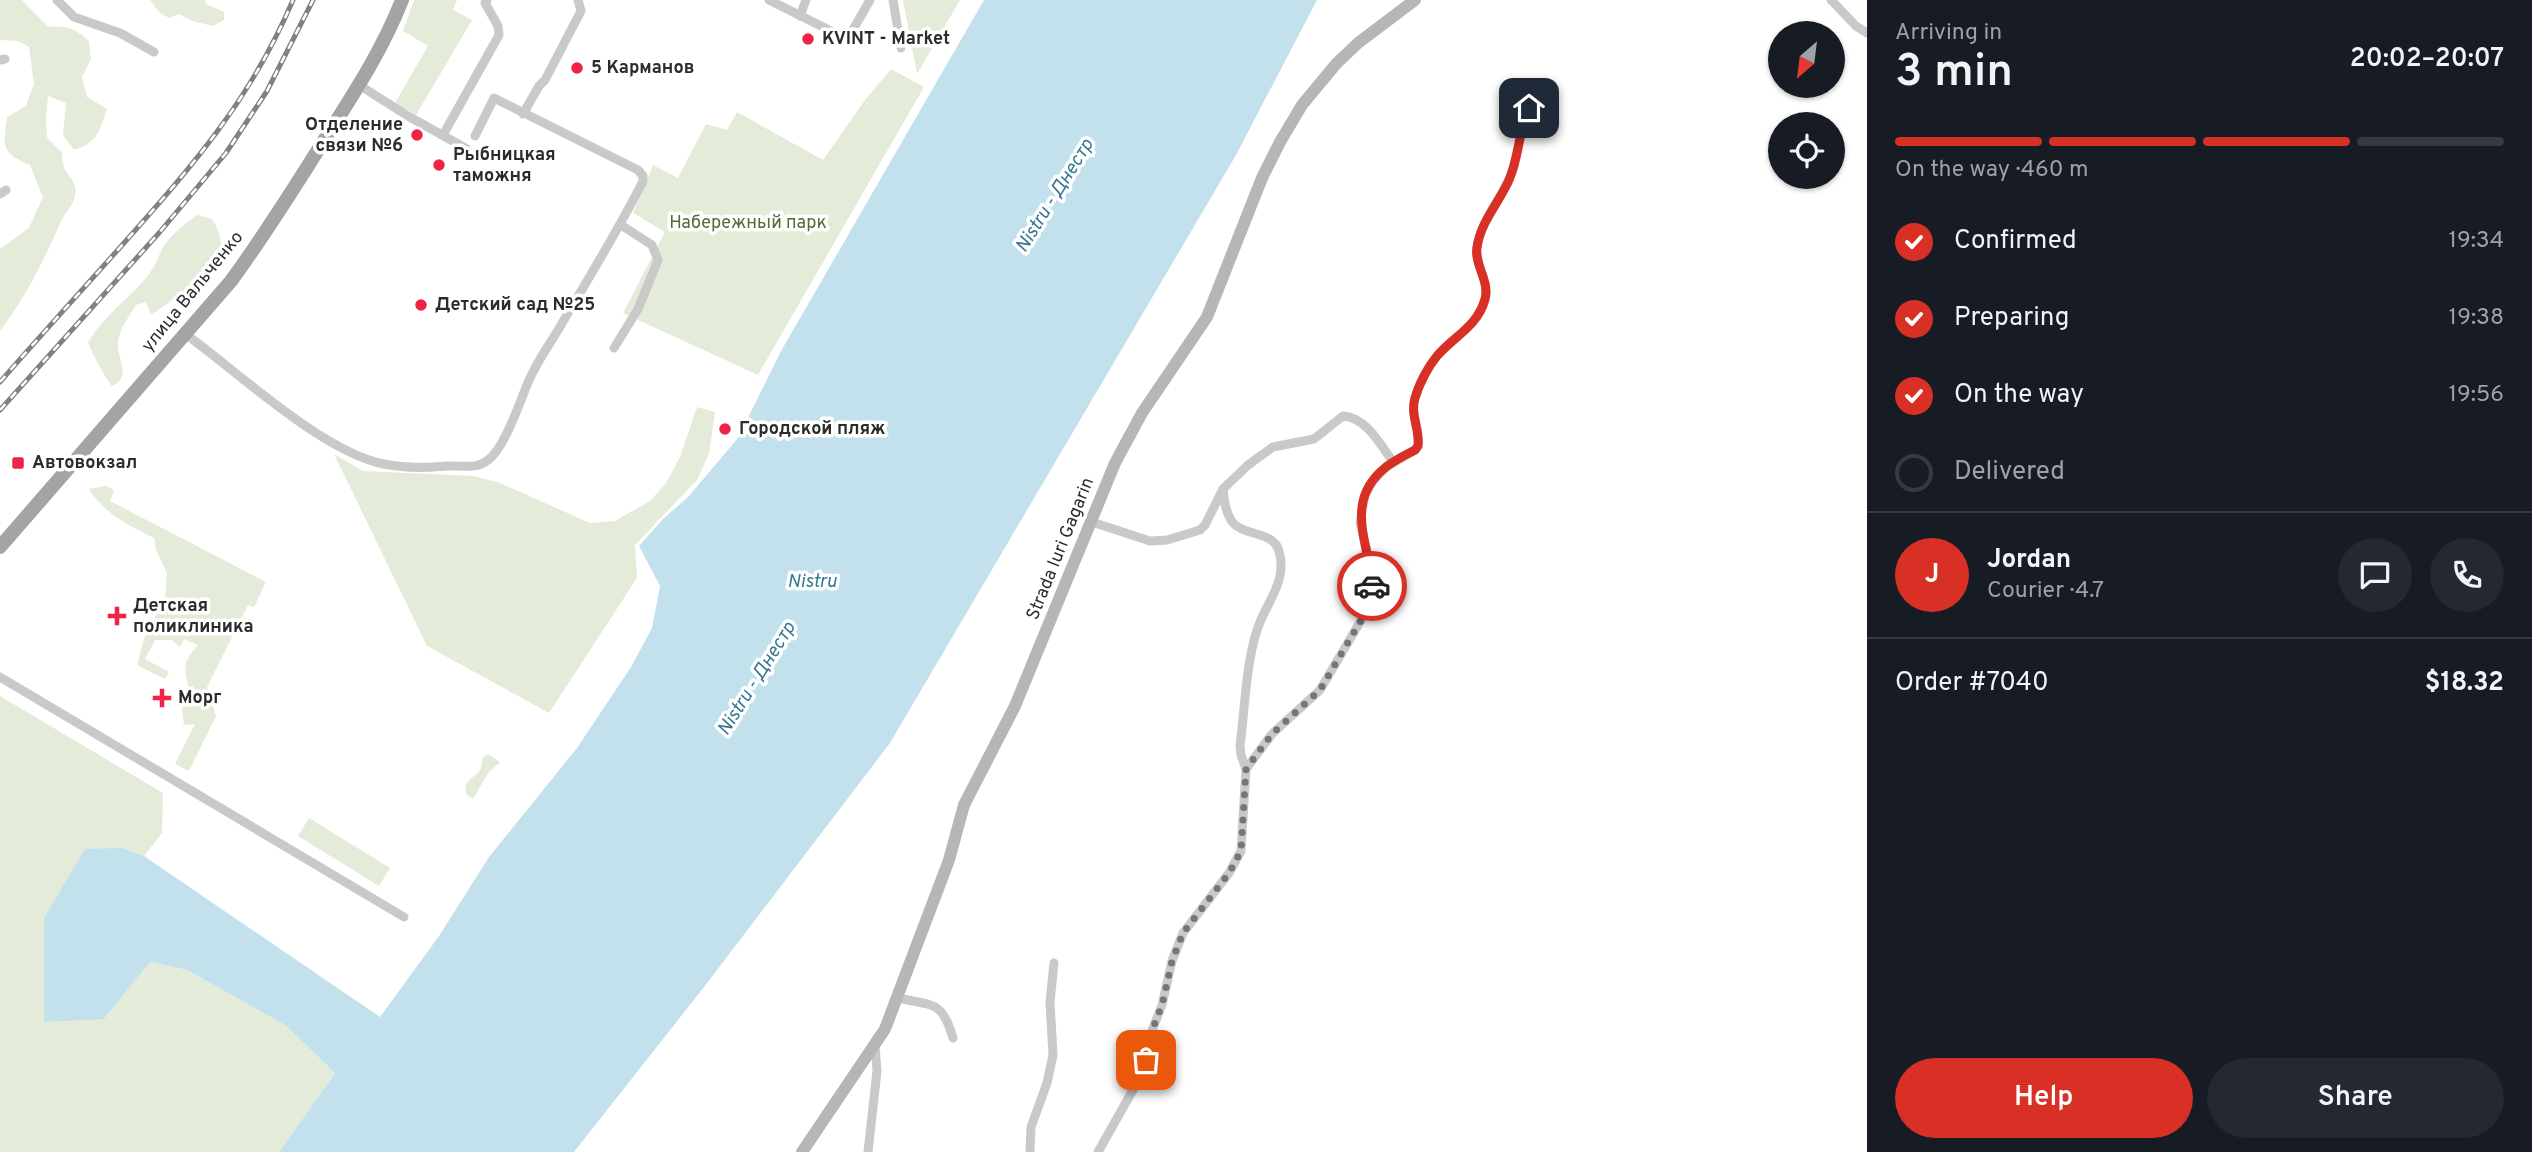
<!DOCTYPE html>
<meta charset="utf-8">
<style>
:root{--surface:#171b24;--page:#242831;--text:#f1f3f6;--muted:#9ea1a6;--line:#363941;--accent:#d93025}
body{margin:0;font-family:Overpass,sans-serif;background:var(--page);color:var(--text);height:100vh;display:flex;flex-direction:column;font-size:26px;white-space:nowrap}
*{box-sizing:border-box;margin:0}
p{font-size:23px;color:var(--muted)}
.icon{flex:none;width:38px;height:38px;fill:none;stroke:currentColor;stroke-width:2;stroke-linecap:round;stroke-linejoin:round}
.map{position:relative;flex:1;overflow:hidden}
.drawer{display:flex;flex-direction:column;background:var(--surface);width:665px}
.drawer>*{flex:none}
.needle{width:46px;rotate:208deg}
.buttons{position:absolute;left:1768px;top:21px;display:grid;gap:14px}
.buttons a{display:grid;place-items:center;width:77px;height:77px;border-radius:50%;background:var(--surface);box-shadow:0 2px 5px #0004;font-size:35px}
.pin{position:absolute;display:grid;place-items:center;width:60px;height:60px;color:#fff;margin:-30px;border-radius:14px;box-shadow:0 4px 10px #0006}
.courier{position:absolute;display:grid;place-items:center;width:70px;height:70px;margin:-35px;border:5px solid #d93025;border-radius:50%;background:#fff;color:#222;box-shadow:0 2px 9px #0007}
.summary em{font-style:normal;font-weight:600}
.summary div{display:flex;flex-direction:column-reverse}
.summary{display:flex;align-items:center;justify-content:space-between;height:119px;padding:0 28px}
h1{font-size:46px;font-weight:600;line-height:52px}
.bar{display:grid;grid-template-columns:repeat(4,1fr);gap:10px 7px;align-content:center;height:84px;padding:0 28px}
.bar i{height:9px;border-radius:5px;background:var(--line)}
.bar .current{background:var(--accent)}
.bar p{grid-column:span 4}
.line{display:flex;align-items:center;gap:18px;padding:0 28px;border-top:2px solid var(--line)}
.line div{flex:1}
.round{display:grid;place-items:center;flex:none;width:74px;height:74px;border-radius:37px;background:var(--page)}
ol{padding:0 28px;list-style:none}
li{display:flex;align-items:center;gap:21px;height:77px}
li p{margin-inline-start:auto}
li .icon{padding:7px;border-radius:50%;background:var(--accent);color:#fff;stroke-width:4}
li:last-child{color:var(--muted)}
li i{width:38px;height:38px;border:4px solid var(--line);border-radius:50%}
.cta{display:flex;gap:14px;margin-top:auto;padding:14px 28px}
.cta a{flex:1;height:80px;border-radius:42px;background:var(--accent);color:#fff;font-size:28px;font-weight:600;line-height:80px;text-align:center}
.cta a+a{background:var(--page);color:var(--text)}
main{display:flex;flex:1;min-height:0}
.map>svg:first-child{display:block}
</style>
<main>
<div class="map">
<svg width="1867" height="1152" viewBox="0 0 1867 1152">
<rect width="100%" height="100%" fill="#fff"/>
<g fill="#e4ebd8">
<path d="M0 0H22L48 27C66 25 76 29 89 41L91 59 82 77 87 97 107 109C99 132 98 142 74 150L63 135 66 103 48 96 46 119 47 138 62 153C62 176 72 173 75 187 78 202 67 209 61 221 44 260 26 297 0 331V249L29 228 43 197 30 165C1 153 3 147 7 117L26 106 34 84 29 47 18 41 0 40Z"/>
<polygon points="150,0 205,0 206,4 224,12 224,20 213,26 192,21 179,14 169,18 159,12"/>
<polygon points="414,0 457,0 453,10 472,20 416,115 395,103 428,46 403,31"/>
<polygon points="903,0 960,0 917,74"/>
<polygon points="891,69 924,87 758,375 623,313 665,232 633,213 653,165 678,178 706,124 727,130 737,112 823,160 865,100"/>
<path d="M197 215 212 219C236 258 209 277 178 296 169 302 160 309 151 315L146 302 136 305C129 316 120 329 118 341 116 358 133 377 112 386 106 380 90 349 88 342 104 316 127 300 146 278 155 267 157 260 162 249 169 236 185 224 197 215Z"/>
<polygon points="697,407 715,412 709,454 697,480 635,545 637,578 549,713 427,646 334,454 363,471 474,476 500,483 590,523 615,521 650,501 666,483 680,457"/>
<path d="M106 486 114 490 110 501 266 582 254 607 248 605 207 687 216 716 189 771 175 764 195 724 184 725 182 709 190 695C185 670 180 665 198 645L184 639 180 647 172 640H155L145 659 169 672 165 679 137 665 144 639 165 598 167 573 156 550 154 538C130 526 103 513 89 489Z"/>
<polygon points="0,696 163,793 162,833 144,856 123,848 104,1019 150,962 187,970 285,1025 335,1073 279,1152 0,1152"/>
<path d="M488 754 500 762 488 773 473 799 466 794C462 774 484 780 482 758Z"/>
<polygon points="309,818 390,868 379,886 298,836"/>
</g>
<polygon fill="#c3e1ed" points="984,0 1317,0 1236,155 890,743 704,987 574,1152 279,1152 335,1073 285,1025 187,970 150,962 104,1019 44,1022 44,918 85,849 123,848 144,856 380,1017 439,936 489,857 577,748 631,667 652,628 660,586 639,546 663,519 689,496 738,438 781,351"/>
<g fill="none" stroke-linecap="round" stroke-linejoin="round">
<g stroke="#c9c9c9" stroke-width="9">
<polyline points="57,0 74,17 120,33 154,52"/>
<polyline points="769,0 845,38 850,35 870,0"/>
<polyline points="893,0 901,48"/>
<polyline points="1831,0 1856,26 1867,33"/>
<polyline points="800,16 806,0"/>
<polyline points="0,60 5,59"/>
<polyline points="359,85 408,116 467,149"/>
<polyline points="523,114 539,86 545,80 581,11 578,0"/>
<polyline points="443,135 499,35 498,26 485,3 487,0"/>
<polyline points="0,194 6,190"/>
<path d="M184 333C237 371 322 452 384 464 404 468 427 468 447 466 462 465 476 470 488 460 504 449 519 404 527 385 535 364 550 344 561 325 589 277 618 231 643 181V176L638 170 494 98 475 136"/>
<polyline points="614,348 638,309 658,260 652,245 621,225"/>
<path d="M1223 489C1224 499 1225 511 1231 520 1241 537 1274 530 1279 551 1287 579 1270 598 1260 622 1246 656 1245 709 1240 746L1241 755 1246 769"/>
<path d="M1092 522 1150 541 1167 540 1200 530 1205 525 1223 489 1248 465 1273 447 1314 439 1343 416C1367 418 1380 444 1393 462"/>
<polyline points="0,677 404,917"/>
<path d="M898 998C933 1006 942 1000 953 1038"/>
<polyline points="868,1152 877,1071 875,1045"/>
<polyline points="1030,1152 1031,1127 1047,1083 1053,1055 1050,1002 1054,963"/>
<path d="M1098 1152 1142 1074 1150 1036 1162 1005 1172 961 1183 933 1229 873 1241 851 1246 769 1272 734 1320 690 1363 617 1372 585 1370 563 1360 522 1365 495 1373 481 1386 467 1415 450 1418 446C1421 430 1410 415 1415 398 1419 385 1427 367 1437 356 1453 337 1478 326 1485 300 1490 282 1475 266 1477 248 1481 219 1503 197 1513 170 1520 149 1520 115 1537 102"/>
</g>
<polyline stroke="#b6b6b6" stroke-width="12" points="802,1152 885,1029 949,860 964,805 1015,706 1115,463 1142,413 1207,317 1262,178 1280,142 1302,105 1336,64 1358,43 1415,0"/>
<path stroke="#a4a4a4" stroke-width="14" d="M0 547 231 281C262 239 290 194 318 150 348 102 381 54 402 0"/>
<defs>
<g id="rail">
<path d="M0 382C41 335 83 289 124 243 194 164 251 99 293 0"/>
<polyline points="0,410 159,233 226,153 267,91 313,0"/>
</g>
</defs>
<use href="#rail" stroke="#818181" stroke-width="5"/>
<use href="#rail" stroke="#fff" stroke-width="2.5" stroke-dasharray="8" stroke-linecap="butt"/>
</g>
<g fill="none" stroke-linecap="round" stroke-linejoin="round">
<polyline stroke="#767676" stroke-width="7" stroke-dasharray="0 12.6" points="1146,1060 1150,1035 1162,1005 1172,961 1183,933 1229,873 1241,851 1246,769 1272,734 1320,690 1363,617 1372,586"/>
<path stroke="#d93025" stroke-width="9" d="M1372 586C1369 542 1343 501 1386 467 1395 460 1405 455 1415 450L1418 446C1420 430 1410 415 1415 398 1419 384 1428 367 1437 356 1453 337 1478 326 1485 299 1490 281 1474 265 1477 247 1481 221 1499 203 1509 180 1519 157 1519 129 1529 108"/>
</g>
<g fill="#ef2247" stroke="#fff" stroke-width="2.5">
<circle cx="808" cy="39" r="7"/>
<circle cx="577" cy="68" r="7"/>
<circle cx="417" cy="135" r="7"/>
<circle cx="439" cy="165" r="7"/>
<circle cx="421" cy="305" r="7"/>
<circle cx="725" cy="429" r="7"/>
<rect x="11" y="456" width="14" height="14" rx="3.5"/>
<path d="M113.5 605.5h7v7h7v7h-7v7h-7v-7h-7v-7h7z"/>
<path d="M158.5 687.5h7v7h7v7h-7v7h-7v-7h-7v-7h7z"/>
</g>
<g text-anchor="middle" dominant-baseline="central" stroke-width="7" stroke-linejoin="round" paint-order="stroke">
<g font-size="18" font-weight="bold" fill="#2c2c2c" stroke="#fff" text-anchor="start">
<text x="822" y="39">KVINT - Market</text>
<text x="591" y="68">5 Карманов</text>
<text x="403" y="125" text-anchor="end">Отделение<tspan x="403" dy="21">связи №6</tspan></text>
<text x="453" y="155">Рыбницкая<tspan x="453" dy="21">таможня</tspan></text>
<text x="435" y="305">Детский сад №25</text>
<text x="739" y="429">Городской пляж</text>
<text x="32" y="463">Автовокзал</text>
<text x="133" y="606">Детская<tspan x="133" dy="21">поликлиника</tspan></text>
<text x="178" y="698">Морг</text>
</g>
<g font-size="18" fill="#546a37" stroke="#fff">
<text x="748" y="223">Набережный парк</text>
</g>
<g font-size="18" fill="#2c2c2c" stroke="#fff">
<text transform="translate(193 292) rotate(-51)">улица Вальченко</text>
<text transform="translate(1061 549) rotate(-68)">Strada Iuri Gagarin</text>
</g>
<g font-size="19" font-style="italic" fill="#367892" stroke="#fff">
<text transform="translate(1055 196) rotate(-58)">Nistru - Днестр</text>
<text x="812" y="582">Nistru</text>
<text transform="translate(757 679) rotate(-58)">Nistru - Днестр</text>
</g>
</g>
</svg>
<div class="buttons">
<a><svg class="needle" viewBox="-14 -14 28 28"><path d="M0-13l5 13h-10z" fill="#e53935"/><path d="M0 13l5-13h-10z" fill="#9ea1a6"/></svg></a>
<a><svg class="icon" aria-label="locate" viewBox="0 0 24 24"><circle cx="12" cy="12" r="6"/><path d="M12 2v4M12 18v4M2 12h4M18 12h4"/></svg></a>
</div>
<div class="pin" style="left:1146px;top:1060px;background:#ea580c"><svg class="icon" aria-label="bag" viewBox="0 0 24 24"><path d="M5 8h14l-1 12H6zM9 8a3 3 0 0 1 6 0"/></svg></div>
<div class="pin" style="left:1529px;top:108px;background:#1f2937"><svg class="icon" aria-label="home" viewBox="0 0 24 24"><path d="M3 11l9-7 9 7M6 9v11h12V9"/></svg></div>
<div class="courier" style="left:1372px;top:586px"><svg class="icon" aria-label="car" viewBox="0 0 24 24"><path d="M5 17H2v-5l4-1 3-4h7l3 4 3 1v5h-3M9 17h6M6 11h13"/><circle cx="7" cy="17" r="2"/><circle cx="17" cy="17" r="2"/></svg></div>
</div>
<section class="drawer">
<div class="summary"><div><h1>3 min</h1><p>Arriving in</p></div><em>20:02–20:07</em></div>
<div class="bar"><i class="current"></i><i class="current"></i><i class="current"></i><i></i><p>On the way · 460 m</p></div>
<ol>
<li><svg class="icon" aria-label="check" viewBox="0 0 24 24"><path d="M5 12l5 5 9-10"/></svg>Confirmed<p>19:34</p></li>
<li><svg class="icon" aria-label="check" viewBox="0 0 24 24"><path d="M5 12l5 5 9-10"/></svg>Preparing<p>19:38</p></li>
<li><svg class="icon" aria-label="check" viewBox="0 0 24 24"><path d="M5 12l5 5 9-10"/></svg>On the way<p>19:56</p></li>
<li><i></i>Delivered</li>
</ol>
<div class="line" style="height:126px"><b class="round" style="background:var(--accent);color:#fff">J</b><div><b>Jordan</b><p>Courier · 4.7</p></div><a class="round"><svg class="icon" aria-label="chat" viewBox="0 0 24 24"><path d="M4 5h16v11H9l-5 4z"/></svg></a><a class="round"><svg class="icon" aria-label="phone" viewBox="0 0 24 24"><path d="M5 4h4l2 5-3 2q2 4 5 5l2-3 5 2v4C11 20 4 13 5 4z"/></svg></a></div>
<div class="line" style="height:91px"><div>Order #7040</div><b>$18.32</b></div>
<div class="cta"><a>Help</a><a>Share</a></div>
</section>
</main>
